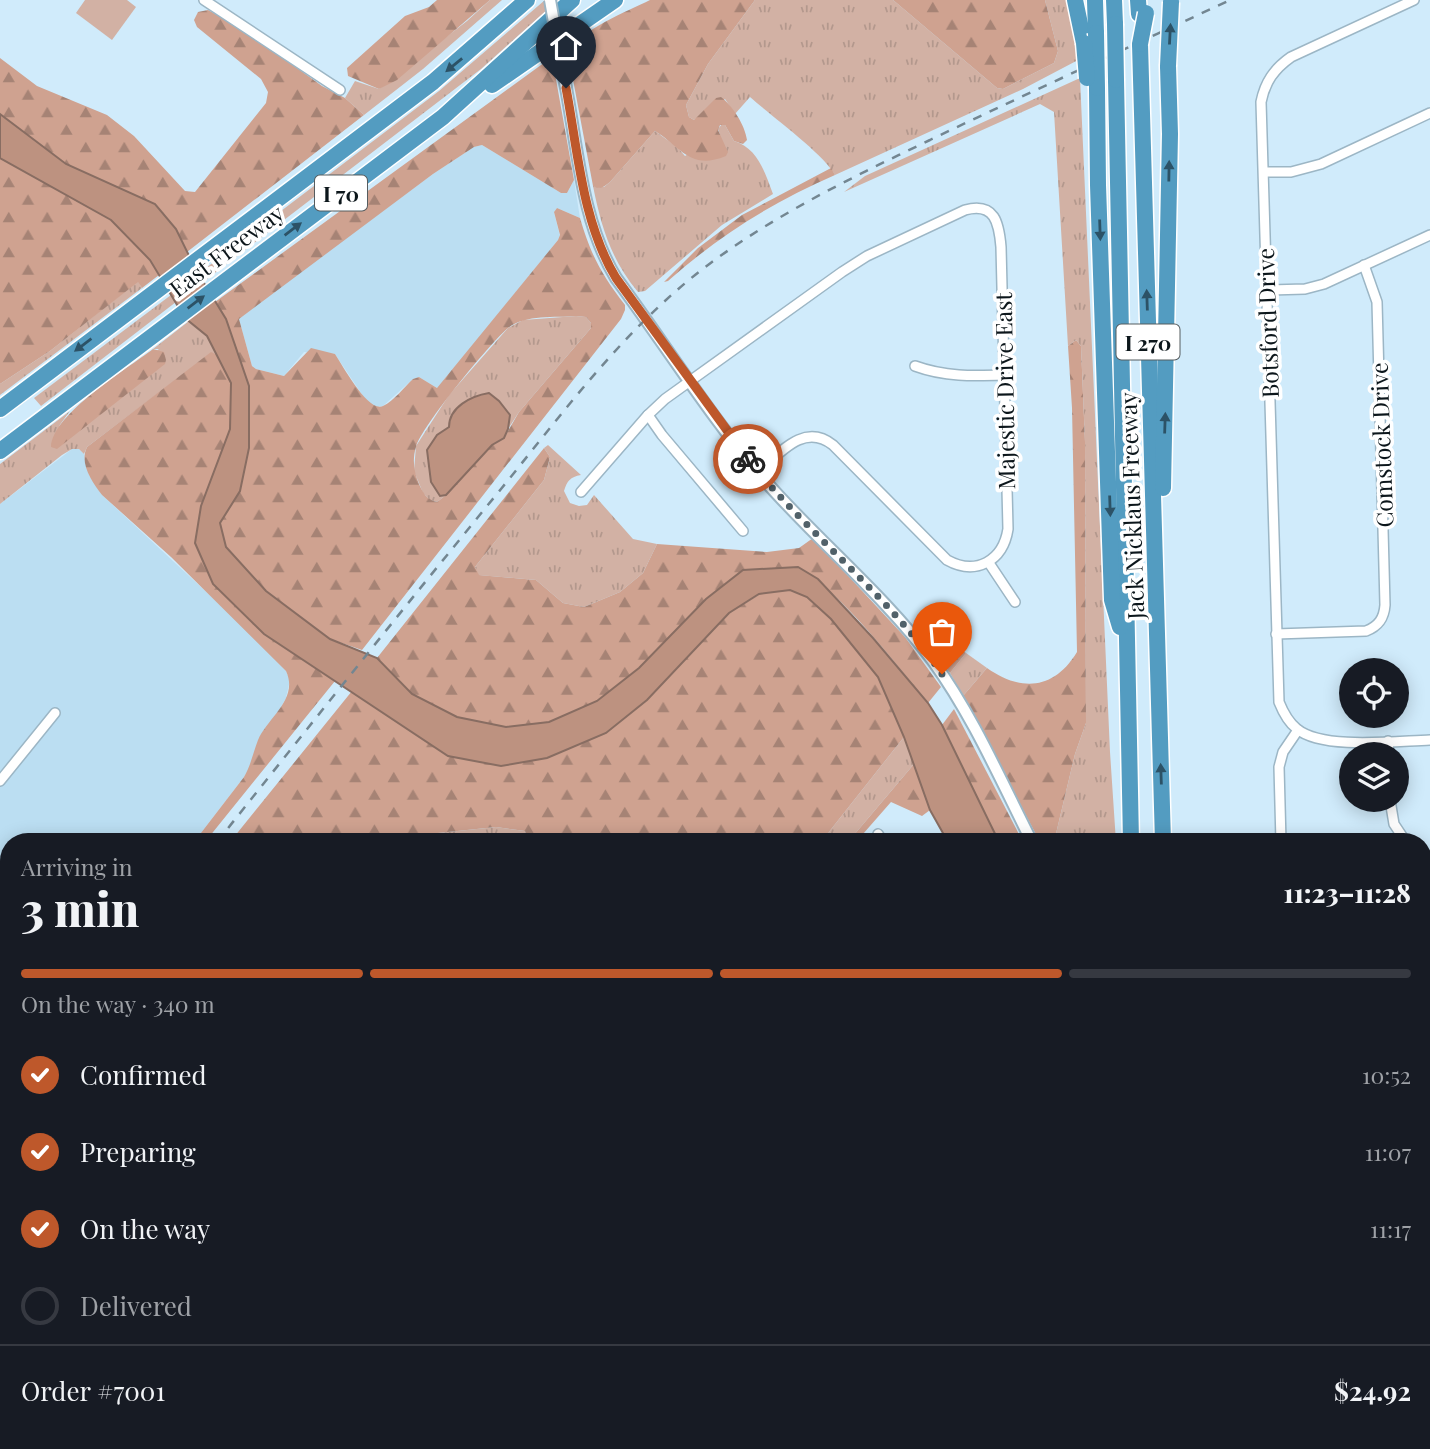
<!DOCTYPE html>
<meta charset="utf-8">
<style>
:root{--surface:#171b24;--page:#242831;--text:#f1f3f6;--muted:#9ea1a6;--line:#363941;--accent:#be582b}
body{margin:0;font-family:"Playfair Display",serif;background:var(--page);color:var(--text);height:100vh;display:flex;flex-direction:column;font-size:26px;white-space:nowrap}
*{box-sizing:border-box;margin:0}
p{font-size:23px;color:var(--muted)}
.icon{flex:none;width:38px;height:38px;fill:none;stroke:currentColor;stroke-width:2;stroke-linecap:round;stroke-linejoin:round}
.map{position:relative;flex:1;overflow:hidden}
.side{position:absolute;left:0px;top:833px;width:1432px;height:616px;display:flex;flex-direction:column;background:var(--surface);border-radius:28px 28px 0 0;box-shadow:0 4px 18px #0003}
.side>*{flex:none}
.controls{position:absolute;left:1339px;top:658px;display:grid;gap:14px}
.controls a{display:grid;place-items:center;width:70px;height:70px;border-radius:50%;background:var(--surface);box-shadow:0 4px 18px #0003;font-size:35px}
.pin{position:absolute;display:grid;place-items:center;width:60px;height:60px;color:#fff;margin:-72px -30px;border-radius:50% 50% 50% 0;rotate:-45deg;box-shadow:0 0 7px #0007}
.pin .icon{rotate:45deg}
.courier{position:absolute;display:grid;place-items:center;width:70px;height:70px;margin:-35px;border:5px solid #be582b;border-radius:50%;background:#fff;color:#222;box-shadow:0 2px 9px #0007}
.headline em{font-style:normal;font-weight:800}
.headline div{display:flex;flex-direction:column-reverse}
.headline{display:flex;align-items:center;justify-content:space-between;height:119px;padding:0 21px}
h1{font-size:46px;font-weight:800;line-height:52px}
.bar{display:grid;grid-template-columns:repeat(4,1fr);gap:10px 7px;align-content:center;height:84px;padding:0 21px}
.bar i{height:9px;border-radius:5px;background:var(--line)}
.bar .active{background:var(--accent)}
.bar p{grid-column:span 4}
.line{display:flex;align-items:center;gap:18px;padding:0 21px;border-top:2px solid var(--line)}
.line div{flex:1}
ol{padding:0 21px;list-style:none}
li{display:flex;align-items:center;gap:21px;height:77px}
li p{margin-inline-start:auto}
li .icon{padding:7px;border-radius:50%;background:var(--accent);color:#fff;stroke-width:4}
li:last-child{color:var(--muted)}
li i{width:38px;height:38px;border:4px solid var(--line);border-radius:50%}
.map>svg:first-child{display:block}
</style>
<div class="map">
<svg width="1430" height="1449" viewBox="0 0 1430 1449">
<defs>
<pattern id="grass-tufts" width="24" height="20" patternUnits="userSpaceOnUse" patternTransform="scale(1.75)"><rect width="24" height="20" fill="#d2b1a4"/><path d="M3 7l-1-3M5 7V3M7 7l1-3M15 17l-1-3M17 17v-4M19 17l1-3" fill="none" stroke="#b3988d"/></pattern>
<pattern id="forest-firs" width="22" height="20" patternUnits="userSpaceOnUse" patternTransform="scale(1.75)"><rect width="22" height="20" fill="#cfa290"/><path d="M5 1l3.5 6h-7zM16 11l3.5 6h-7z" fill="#a68375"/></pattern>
</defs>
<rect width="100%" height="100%" fill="#d0ebfb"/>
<g fill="#bbdef2">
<polygon points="482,145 561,193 567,193 574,180 580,218 557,208 554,212 560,236 558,240 441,385 437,388 419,377 413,379 383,406 376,407 367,402 335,354 304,352 284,376 256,369 252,366 239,319 244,313 433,174 474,147"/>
<polygon points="72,449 79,449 84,454 89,475 102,495 244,627 286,671 290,680 286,698 276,716 259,738 250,768 244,777 194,842 9,842 9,1073 0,1084 0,504"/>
<polygon points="9,1118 9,1286 0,1279 0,1129"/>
<polygon points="9,1375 9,1440 403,1440 415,1449 0,1449 0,1386"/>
<polygon points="425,1440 799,1440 814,1449 425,1449"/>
</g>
<g fill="url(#grass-tufts)">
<polygon points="490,0 502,0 423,69 364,115 345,98 355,81 379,89 467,21"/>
<polygon points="545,0 558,0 481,69 203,282 198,274 439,91"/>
<path d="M755 0H893L997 88 1003 89 1054 63 1058 51 1045 0H1069L1080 59 1023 89 835 175C824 154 770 115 750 97L735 114 725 99 694 120 689 117 686 105 708 64Z"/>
<polygon points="1080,78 1110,752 1116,842 1054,842 1075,754 1086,723 1085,442 1081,346 1076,340 1068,346 1054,112 1040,104 844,192 865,176"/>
<path d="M722 124 725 125 734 141C758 148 765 173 773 194L722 225 645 291 638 292C611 260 601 226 593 186L604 187 610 182 655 131 677 147 685 156 720 135 718 129Z"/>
<polygon points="138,281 142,288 0,395 0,384 50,351"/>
<polygon points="171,295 176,302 41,406 34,398"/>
<polygon points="576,316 586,317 591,323 591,328 519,412 508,429 510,415 449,427 437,435 440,496 446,495 437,502 430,500 423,493 414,471 416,446 449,395 508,328 523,320"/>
<polygon points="189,321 207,336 216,354 211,353 87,447 84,454 79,449 72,449 62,455 0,504 0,464 70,411 59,426 159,349 153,349"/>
<path d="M548 445 581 475C570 477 567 481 564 491L570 503 579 506 587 505 594 495 633 539 657 544 643 573 620 592 584 607 563 603 536 580 478 575 475 567 544 480 550 457 544 448Z"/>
<polygon points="966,653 987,668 963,696 950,673"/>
<polygon points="904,737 914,764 848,842 821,842"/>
<polygon points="496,827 525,831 528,842 429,842 438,833"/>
<polygon points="0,1279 9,1286 9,1375 0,1386"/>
</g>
<g fill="url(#forest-firs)" fill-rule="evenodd">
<polygon points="437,0 490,0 397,80 379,89 348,76 347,68 405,16 429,7"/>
<path d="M650 0H755L708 64 686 105 689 117 694 120 716 98 721 97C732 105 745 125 747 140L743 144 734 141 725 125H720L718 130 728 152 726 156C690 171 681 147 655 131L610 182C604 187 600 190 593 186L568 53C579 30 628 11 650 0Z"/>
<polygon points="893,0 1045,0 1058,51 1054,63 1003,89 997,88"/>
<polygon points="208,10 240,27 322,86 345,98 364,115 187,252 176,229 155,204 66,164 0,114 0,58 37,86 107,115 134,136 185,191 195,192 266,103 268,92 261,79 197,27 194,20 198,12"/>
<path d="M552 57 574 180 567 193H561L482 145 474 147 433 174 239 319 252 366 256 369 284 376 311 348 335 354C343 366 368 413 383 406 394 401 404 387 413 379L419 377 437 388 558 240 560 235 554 212 557 208 580 218C591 255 601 274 625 305V310L621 319 362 650 330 639 266 591 226 547 220 523 240 491 249 448V386L226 319 215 302ZM576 316 586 317 591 323V328L519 412 504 438 492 445 446 495 437 502C427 500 423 493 419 484 414 472 412 460 416 447 421 427 491 342 508 328 526 314 555 318 576 316Z"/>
<polygon points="0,158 111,219 150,260 159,275 142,288 138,282 50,351 0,384"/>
<path d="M831 168 835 175C771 203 720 235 668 281L664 282 698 248 742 215Z"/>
<path d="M1076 340 1081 346 1085 442 1086 723 1075 754 1054 842H1040L963 696 987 668C1021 692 1054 690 1077 652L1072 408 1068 346Z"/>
<path d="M153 349 164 352 166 360 165 364 57 449 51 447C52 414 127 369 153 349Z"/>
<path d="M211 352 216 354 232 383 230 429 201 506 195 543 213 584 264 634 335 681 205 842H194L244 777C251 765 253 753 258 740 268 717 299 699 286 671L171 557 102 495C92 482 79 463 87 447Z"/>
<path d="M544 448 550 457 544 480 475 567 479 575 536 580 563 603 584 607 620 592 643 573 657 544 767 552 799 548 813 538 905 637 941 687 928 703C892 660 845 596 798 567L639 668 597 701 549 722 506 727 457 717 412 694 377 658Z"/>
<polygon points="790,590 807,597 831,619 878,677 904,737 821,842 528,842 525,831 496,827 438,833 429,842 230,842 352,691 374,704 547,758 606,733 647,700 729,613 760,594"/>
<polygon points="938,633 966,653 950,673 929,646"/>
<polygon points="954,709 1023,842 999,842 942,725"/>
<polygon points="914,764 930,810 922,816 891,802 856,842 848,842"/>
<polygon points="1423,1281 1430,1281 1430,1449 1224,1449 1224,1440 1423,1440"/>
</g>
<g fill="#d2b1a4">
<polygon points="85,0 127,0 136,7 112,40 76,13"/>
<polygon points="837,1440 1108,1440 1101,1449 849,1449"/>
</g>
<g fill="#bd9280" stroke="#886d62" stroke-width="2">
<polygon points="0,114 66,164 155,204 176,229 196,270 226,319 249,386 249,448 240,491 220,523 226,547 266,591 330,639 377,658 412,694 457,717 506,727 549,722 597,701 639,668 706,599 743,570 798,567 818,579 873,638 928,703 942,725 999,842 948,842 930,810 904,737 878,677 831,619 807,597 790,590 759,594 729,613 647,700 606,733 547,758 501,766 448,756 264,634 213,584 195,543 201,506 230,429 231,383 207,336 185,318 150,260 111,220 0,158"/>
<path d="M489 393 499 401 510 415 508 429 504 438 492 445 446 495 440 496 431 482 427 450 437 435 449 427C449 407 471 396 489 393Z"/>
</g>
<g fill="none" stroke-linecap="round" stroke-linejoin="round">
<defs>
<g id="minor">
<polyline points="204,0 340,90"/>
<path d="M1414 0 1291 57C1274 69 1265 82 1261 102L1279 702C1283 712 1288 722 1297 729 1323 750 1396 741 1430 740"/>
<polyline points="1264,172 1291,172 1321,164 1430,113"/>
<polyline points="1267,290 1305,289 1324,284 1430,235"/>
<path d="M915 366C945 377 973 376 1004 375"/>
<polyline points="648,415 662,435 743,531"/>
<path d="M581 492 648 415 665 399 842 272 867 256 965 210C995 202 999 223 1001 247L1008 529C1003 561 976 576 947 560L833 445C804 422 780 453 758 472"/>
<polyline points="989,563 1015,602"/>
<path d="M1276 634 1366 631C1379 626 1384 618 1385 605L1377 302 1364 265"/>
<polyline points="1388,741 1389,754"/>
<polyline points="0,781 55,713"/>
<polyline points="1390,800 1394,824 1406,842"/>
<polyline points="878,834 883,842"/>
<polyline points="1281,842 1279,767 1283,752 1298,730"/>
<polyline points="1423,859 1430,866"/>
<polyline points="1423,1014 1430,1021"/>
<polyline points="0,1266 9,1273"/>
<polyline points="222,1440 233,1449"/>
<polyline points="389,1440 400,1449"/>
<polyline points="365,1449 372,1440"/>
</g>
<g id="tertiary">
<path d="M566 88C578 151 582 222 616 278 666 346 712 419 767 483 821 544 884 595 933 661 973 716 1001 781 1032 842"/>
<polyline points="1423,1117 1430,1120"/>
</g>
<g id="motorway">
<polyline points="1075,0 1084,43"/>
<polyline points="1095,0 1096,33"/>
<polyline points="1114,0 1115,24"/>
<polyline points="1138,0 1139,14"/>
<polyline points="1140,44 1163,842"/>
<polyline points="1116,80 1131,842"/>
<polyline points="492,85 615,0"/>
<polyline points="1097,88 1098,185 1112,600 1120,627"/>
<polyline points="0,409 433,82 527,0"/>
<polyline points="0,451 443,117 572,0"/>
<polyline points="1163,488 1170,134 1168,66"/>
<polyline points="1147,1440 1147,1449"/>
<polyline points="1181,1440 1181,1449"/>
</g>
</defs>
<use href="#minor" stroke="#9cb6c5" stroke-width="12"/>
<use href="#tertiary" stroke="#9cb6c5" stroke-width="14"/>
<use href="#motorway" stroke="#fff" stroke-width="19"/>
<use href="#minor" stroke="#fff" stroke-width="9"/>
<use href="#tertiary" stroke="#fff" stroke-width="10"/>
<use href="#motorway" stroke="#539cc1" stroke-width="16"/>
<g stroke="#738691" stroke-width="2.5" stroke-dasharray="9 9" stroke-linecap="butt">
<path d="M217 842C311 724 405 606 501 489 566 409 628 324 712 262 780 212 855 176 930 140 1030 92 1130 47 1230 0"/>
<polyline points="0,1113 9,1102"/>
</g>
<defs>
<polyline id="tertiary-bridge" points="550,0 566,88"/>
<g id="motorway-bridge">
<polyline points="1115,24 1116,80"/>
<polyline points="1096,33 1097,88"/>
<polyline points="1084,43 1087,78"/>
<polyline points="1140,44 1146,13"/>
<polyline points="1168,66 1171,2"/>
</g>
</defs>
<use href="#tertiary-bridge" stroke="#9cb6c5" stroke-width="14" stroke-linecap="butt"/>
<use href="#motorway-bridge" stroke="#fff" stroke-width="19" stroke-linecap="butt"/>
<use href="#tertiary-bridge" stroke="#fff" stroke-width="10"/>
<use href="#motorway-bridge" stroke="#539cc1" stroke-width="16"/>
</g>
<defs><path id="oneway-solid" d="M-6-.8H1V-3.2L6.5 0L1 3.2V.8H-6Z" transform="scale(1.75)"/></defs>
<g fill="#2c5266">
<use href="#oneway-solid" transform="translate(1170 34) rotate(-87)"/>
<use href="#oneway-solid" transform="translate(454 65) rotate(141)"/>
<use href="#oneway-solid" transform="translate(1169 171) rotate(-89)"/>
<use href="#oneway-solid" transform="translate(293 229) rotate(-37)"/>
<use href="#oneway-solid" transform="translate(1100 230) rotate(88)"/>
<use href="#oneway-solid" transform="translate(1147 300) rotate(-92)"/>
<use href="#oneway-solid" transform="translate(196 302) rotate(-37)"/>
<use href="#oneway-solid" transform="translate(83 345) rotate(143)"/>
<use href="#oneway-solid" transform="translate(1165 423) rotate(-88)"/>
<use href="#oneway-solid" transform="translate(1110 506) rotate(88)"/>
<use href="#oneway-solid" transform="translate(1161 774) rotate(-92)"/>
</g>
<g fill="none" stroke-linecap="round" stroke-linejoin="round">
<path stroke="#516169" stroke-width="7" stroke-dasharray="0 12.6" d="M748 459C808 535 888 594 942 674"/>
<path stroke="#be582b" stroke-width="9" d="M566 88C578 151 582 222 616 278L748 459"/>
</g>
<g text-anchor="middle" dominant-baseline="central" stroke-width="7" stroke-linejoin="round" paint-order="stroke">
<g fill="#fff" stroke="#555c5f" stroke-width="2">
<rect x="315" y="175.5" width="52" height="35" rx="5"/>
<rect x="1116.5" y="324.5" width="63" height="35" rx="5"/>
</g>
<g font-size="21" font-weight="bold" fill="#0c161b">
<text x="341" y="193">I 70</text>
<text x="1148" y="342">I 270</text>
</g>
<g font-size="23" fill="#0c161b" stroke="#fff">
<text transform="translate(226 250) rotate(-37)">East Freeway</text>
<text transform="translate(1267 323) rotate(-92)">Botsford Drive</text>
<text transform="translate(1004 391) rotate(-91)">Majestic Drive East</text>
<text transform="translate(1381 445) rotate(-92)">Comstock Drive</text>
<text transform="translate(1131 506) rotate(-92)">Jack Nicklaus Freeway</text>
</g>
</g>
</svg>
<div class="controls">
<a><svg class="icon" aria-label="locate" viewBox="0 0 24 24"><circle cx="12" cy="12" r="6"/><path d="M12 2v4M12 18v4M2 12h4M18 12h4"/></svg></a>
<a><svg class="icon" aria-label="layers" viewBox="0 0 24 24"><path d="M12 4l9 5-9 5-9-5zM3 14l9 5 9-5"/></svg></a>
</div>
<div class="pin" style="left:942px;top:674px;background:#ea580c"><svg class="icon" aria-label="bag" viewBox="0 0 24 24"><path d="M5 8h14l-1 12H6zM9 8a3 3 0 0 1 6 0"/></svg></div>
<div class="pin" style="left:566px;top:88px;background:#1f2937"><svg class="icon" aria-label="home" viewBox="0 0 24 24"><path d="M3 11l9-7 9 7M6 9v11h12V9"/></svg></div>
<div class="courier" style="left:748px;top:459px"><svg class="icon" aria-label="bike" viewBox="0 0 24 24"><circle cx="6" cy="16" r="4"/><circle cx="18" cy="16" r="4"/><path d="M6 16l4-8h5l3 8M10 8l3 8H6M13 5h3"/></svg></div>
<section class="side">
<div class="headline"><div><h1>3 min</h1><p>Arriving in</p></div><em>11:23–11:28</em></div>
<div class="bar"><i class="active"></i><i class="active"></i><i class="active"></i><i></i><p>On the way · 340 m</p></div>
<ol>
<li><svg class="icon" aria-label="check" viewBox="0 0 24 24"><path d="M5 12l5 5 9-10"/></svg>Confirmed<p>10:52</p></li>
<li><svg class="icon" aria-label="check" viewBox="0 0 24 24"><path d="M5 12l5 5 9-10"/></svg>Preparing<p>11:07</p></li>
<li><svg class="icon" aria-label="check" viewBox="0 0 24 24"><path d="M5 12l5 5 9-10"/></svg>On the way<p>11:17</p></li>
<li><i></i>Delivered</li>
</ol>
<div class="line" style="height:91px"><div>Order #7001</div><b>$24.92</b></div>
</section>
</div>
